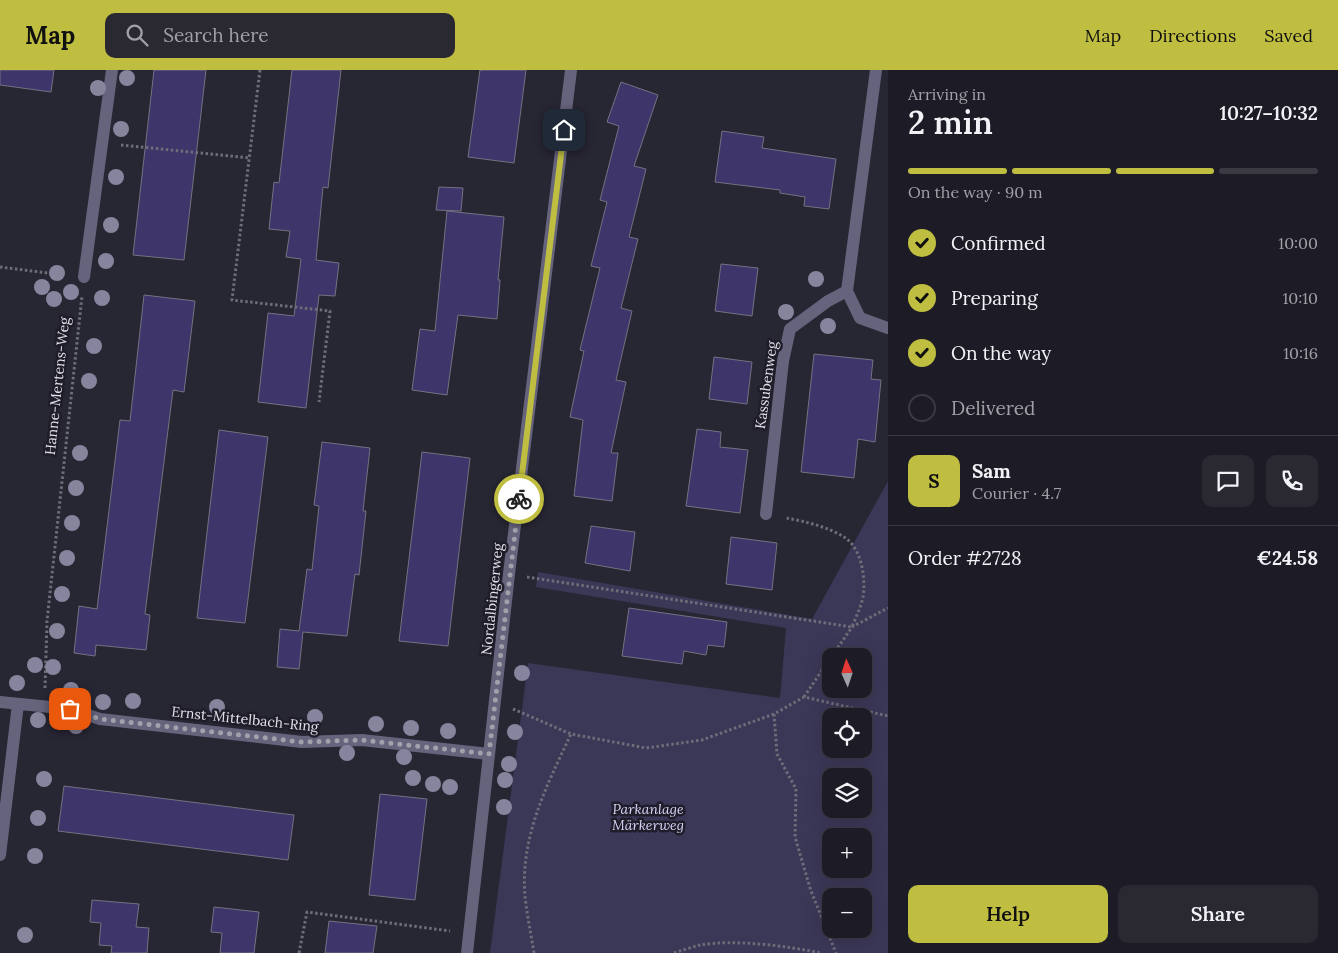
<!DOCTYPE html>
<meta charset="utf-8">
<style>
:root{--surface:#1d1c26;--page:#2a2932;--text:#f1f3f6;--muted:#a0a1a7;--line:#3b3a43;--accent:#bfbe41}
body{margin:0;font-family:Lora,serif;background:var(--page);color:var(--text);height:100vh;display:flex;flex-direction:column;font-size:19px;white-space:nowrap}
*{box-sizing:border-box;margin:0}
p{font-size:16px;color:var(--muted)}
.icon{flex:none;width:28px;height:28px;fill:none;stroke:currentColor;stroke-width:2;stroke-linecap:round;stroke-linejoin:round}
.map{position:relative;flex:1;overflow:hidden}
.drawer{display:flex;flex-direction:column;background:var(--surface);width:450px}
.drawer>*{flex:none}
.needle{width:32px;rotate:357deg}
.controls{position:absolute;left:822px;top:578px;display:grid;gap:10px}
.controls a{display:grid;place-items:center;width:50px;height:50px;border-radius:10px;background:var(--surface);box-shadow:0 5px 20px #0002,0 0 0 1px var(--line);font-size:25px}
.pin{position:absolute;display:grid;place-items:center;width:42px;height:42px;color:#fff;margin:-21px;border-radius:10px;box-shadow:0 2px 8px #0006}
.courier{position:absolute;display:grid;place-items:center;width:50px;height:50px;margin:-25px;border:4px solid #bfbe41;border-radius:50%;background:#fff;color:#222;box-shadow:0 1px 6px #0007}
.head em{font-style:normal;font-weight:600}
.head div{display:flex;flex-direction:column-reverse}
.head{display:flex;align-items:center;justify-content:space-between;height:85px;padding:0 20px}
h1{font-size:32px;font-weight:600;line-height:38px}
.bar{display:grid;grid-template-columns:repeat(4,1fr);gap:8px 5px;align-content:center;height:60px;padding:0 20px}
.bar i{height:6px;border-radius:4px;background:var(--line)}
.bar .selected{background:var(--accent)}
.bar p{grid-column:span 4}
.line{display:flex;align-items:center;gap:12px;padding:0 20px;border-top:1px solid var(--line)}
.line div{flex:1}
.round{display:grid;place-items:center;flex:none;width:52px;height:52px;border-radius:10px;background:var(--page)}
ol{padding:0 20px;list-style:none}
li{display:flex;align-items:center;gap:15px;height:55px}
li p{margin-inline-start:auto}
li .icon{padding:5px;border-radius:50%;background:var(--accent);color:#111;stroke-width:4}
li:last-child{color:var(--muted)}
li i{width:28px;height:28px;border:2px solid var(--line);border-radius:50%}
.cta{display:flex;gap:10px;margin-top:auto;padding:10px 20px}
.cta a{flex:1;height:58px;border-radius:10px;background:var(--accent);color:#111;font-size:20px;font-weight:600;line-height:58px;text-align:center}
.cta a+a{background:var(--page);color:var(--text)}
header{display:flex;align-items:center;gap:30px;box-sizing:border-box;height:70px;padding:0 25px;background:var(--accent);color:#111}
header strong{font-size:24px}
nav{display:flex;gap:28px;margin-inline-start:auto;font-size:18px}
.search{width:350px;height:45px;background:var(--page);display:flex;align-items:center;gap:12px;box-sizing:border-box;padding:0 18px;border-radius:10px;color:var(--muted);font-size:19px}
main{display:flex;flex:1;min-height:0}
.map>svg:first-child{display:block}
</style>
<header>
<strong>Map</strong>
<div class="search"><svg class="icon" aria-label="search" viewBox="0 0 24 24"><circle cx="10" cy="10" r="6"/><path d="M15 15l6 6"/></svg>Search here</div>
<nav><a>Map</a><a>Directions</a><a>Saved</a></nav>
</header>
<main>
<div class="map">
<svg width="888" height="883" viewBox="0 0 888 883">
<rect width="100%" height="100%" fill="#272633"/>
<path fill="#3b3757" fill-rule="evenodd" d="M888 411V883H490L528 593 780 628 786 558 536 517 538 502 812 549ZM831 586H864V619H831ZM831 646H864V679H831ZM831 706H864V739H831ZM831 766H864V799H831ZM831 826H864V859H831Z"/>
<g fill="#3e356a" stroke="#737282">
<polygon points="0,0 54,0 51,22 0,15"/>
<polygon points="154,0 206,0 184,190 133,185"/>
<polygon points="292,0 341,0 328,118 323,117 316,190 339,193 335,226 319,225 306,338 258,332 268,243 294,246 301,189 286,187 290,161 269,159 274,112 279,113"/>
<polygon points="480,0 526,0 514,93 468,87"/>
<polygon points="621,12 658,25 634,96 646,99 629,167 638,169 621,238 632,241 616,310 626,312 611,383 618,383 612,431 574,426 583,350 570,347 584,281 580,280 600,198 591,196 607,132 600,130 619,56 607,52"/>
<polygon points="722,61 764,67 762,78 836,89 829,139 804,136 805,127 780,123 780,120 715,112"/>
<polygon points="439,117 463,118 461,141 436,140"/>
<polygon points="447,141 504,147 498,210 500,210 497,249 458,245 447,325 412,320 420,259 435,261"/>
<polygon points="721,194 758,198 752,246 715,241"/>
<polygon points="144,225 195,231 184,322 173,320 145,544 150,545 146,580 96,575 95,586 74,583 79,536 97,539 120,350 130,351"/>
<polygon points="814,284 873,290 871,309 881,310 875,372 858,369 854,408 801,402"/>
<polygon points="714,287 752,292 747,334 709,329"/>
<polygon points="697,359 721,362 720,377 748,380 740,443 686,436"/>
<polygon points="219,360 268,367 245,553 197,548"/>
<polygon points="322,372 370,378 363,441 366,441 359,505 355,504 347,566 303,562 299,599 277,597 280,559 299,561 307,499 312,500 319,436 314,435"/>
<polygon points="422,382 470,388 448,576 399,571"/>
<polygon points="591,456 635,462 630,501 585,493"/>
<polygon points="731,467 777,473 772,520 726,514"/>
<polygon points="629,538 727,552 724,577 708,575 706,585 684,581 682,594 622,586"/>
<polygon points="64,716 294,745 288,790 58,761"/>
<polygon points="380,724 427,729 415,830 369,825"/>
<polygon points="92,830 139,834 136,857 149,858 147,883 111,883 112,876 99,875 101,853 90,852"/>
<polygon points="214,837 259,842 254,883 220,883 222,863 211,862"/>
<polygon points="329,851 377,856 373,883 325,883"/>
</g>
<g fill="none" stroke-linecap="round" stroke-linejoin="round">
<g stroke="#6e6d78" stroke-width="3" stroke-dasharray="2.5 2.5" stroke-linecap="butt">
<polyline points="260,0 232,230 330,241 319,332"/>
<polyline points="121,75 250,88"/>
<polyline points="0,197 64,205"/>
<path d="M527 507 852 557C856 547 861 537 863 527 866 509 862 478 844 467 828 457 804 451 786 448"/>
<polyline points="832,586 852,557 888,538"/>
<polyline points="45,618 47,551 82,226"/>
<polyline points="804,627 831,587"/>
<polyline points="513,639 571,664 646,678 702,670 774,644 804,627 888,646"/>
<polyline points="774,644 777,684 796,719 795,767 811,821 836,883"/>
<polyline points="299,883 307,842 450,861"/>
<path d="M534 883C531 864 527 845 525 826 520 767 547 715 571 664"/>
<path d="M674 883C683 880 692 877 700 875 734 869 787 876 821 883"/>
</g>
<g stroke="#66647d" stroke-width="12">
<polyline points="876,0 847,221 860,248 888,258"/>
<polyline points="84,207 112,0"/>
<polyline points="766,444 783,291 790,259 828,231 847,221"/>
<polyline points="0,632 70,639 100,649 302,672 362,670 489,684"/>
<polyline points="0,785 18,634"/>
<polyline points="467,883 509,504 571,0"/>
</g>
</g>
<g fill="#87859e">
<circle cx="127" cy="8" r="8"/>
<circle cx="98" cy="18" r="8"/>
<circle cx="121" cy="59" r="8"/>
<circle cx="116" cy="107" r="8"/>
<circle cx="111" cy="155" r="8"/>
<circle cx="106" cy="191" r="8"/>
<circle cx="57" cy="203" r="8"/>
<circle cx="816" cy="209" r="8"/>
<circle cx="42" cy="217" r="8"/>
<circle cx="71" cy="222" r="8"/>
<circle cx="102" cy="228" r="8"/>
<circle cx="54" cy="229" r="8"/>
<circle cx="786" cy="242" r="8"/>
<circle cx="828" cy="256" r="8"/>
<circle cx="94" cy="276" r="8"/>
<circle cx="89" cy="311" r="8"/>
<circle cx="80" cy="383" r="8"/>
<circle cx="76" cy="418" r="8"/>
<circle cx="72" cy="453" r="8"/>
<circle cx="67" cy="488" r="8"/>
<circle cx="62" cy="524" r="8"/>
<circle cx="57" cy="561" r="8"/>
<circle cx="35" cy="595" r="8"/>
<circle cx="53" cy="597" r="8"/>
<circle cx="522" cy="603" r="8"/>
<circle cx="17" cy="613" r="8"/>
<circle cx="71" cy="620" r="8"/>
<circle cx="133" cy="631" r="8"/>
<circle cx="103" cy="632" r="8"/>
<circle cx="217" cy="637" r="8"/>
<circle cx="315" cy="647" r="8"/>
<circle cx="38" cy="650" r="8"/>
<circle cx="376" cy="654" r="8"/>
<circle cx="76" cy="656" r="8"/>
<circle cx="411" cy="658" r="8"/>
<circle cx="448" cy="661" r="8"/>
<circle cx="515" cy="662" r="8"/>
<circle cx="347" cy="683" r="8"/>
<circle cx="404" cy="687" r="8"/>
<circle cx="509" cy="694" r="8"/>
<circle cx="413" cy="708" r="8"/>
<circle cx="44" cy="709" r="8"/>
<circle cx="505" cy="710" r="8"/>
<circle cx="433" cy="714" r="8"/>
<circle cx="450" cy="717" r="8"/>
<circle cx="504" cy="737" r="8"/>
<circle cx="38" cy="748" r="8"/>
<circle cx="35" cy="786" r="8"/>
<circle cx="25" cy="865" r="8"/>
</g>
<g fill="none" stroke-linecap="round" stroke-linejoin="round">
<polyline stroke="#a1a0ab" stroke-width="5" stroke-dasharray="0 9" points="70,639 100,649 302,672 362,670 489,684 519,429"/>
<polyline stroke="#bfbe41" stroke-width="6" points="519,429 564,60"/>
</g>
<g text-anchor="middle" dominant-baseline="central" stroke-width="5" stroke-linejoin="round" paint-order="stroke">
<g font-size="14" fill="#e3e2eb" stroke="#1e1d29">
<text transform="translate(766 315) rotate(-82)">Kassubenweg</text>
<text transform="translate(57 316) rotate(-84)">Hanne-Mertens-Weg</text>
<text transform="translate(492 529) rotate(-84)">Nordalbingerweg</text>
<text transform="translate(245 649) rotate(6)">Ernst-Mittelbach-Ring</text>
</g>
<g font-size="14" font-style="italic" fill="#d6d3f6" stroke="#1e1d29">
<text x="648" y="739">Parkanlage<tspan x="648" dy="16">Märkerweg</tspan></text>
</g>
</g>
</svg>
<div class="controls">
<a><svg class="needle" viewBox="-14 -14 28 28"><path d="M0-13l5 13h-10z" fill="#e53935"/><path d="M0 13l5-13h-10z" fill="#a0a1a7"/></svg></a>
<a><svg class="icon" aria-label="locate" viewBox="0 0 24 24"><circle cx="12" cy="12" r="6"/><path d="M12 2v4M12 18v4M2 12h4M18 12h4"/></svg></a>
<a><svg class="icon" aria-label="layers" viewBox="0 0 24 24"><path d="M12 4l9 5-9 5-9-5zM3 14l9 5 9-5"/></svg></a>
<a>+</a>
<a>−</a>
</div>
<div class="pin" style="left:70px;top:639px;background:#ea580c"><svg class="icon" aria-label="bag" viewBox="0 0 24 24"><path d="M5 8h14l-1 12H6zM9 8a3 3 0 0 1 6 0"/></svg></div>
<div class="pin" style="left:564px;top:60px;background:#1f2937"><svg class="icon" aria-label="home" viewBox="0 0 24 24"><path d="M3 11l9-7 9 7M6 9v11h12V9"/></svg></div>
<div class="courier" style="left:519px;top:429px"><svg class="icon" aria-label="bike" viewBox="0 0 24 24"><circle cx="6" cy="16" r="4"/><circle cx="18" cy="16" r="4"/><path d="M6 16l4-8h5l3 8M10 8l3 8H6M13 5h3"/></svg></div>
</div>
<section class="drawer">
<div class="head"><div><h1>2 min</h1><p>Arriving in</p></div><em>10:27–10:32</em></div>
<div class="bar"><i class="selected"></i><i class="selected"></i><i class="selected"></i><i></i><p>On the way · 90 m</p></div>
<ol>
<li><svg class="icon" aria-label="check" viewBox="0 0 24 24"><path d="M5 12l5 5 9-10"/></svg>Confirmed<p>10:00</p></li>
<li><svg class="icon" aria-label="check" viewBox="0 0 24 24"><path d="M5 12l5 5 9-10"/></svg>Preparing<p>10:10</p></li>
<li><svg class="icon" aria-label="check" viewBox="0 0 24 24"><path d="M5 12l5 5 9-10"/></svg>On the way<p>10:16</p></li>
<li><i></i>Delivered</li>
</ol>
<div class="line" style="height:90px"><b class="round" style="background:var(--accent);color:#111">S</b><div><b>Sam</b><p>Courier · 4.7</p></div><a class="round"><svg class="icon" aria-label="chat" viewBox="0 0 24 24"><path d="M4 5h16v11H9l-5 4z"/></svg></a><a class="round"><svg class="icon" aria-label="phone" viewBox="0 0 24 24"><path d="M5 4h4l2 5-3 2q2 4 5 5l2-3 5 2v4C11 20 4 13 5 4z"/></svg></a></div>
<div class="line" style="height:65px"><div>Order #2728</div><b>€24.58</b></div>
<div class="cta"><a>Help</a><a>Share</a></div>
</section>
</main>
